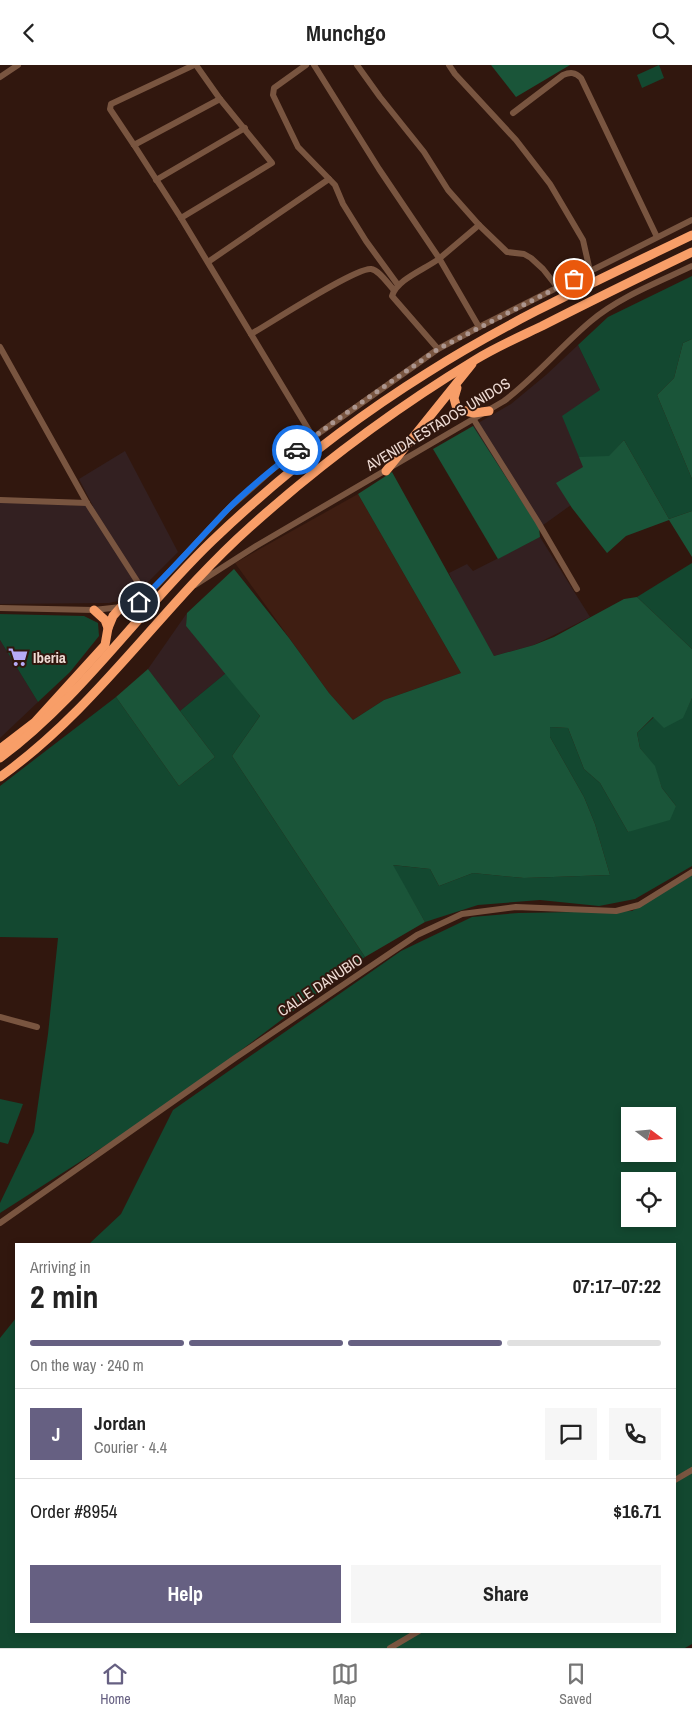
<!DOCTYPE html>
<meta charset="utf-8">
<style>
:root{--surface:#fff;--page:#f6f6f6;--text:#222;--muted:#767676;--line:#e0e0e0;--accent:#666082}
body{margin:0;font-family:"Archivo Narrow",sans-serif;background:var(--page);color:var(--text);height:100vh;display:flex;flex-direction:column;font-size:19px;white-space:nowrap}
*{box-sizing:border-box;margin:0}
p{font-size:16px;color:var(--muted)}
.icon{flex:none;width:28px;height:28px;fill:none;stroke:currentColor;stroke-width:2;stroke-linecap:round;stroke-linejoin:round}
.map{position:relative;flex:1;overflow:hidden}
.drawer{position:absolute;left:15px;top:1178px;width:661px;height:390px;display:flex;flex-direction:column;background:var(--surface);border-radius:0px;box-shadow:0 2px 8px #0003}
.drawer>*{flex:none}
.needle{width:32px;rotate:106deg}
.fabs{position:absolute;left:621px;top:1042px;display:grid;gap:10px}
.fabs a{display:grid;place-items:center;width:55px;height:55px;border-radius:0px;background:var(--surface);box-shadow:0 2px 8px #0003;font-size:25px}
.pin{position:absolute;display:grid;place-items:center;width:42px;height:42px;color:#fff;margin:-21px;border:2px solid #fff;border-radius:50%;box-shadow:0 1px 5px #0007}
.courier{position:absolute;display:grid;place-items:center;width:50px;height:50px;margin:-25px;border:4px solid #1a73e8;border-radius:50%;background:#fff;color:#222;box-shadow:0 1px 6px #0007}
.summary em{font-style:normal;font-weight:700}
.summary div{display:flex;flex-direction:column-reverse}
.summary{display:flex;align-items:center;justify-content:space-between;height:85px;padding:0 15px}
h1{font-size:32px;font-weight:700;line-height:38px}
.bar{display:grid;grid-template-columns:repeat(4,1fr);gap:8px 5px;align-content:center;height:60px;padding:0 15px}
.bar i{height:6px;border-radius:4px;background:var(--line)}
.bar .on{background:var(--accent)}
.bar p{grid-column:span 4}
.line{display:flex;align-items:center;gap:12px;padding:0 15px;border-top:1px solid var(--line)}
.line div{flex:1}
.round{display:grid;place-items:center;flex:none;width:52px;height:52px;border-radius:0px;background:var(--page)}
.primary-button{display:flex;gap:10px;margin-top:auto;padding:10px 15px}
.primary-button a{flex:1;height:58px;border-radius:0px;background:var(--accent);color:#fff;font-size:20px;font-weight:700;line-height:58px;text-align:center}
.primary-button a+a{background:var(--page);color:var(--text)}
header{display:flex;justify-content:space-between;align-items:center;height:65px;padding:0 15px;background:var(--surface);font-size:22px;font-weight:700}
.dock{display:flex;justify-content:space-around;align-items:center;height:70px;border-top:1px solid var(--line);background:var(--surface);font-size:14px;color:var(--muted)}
.dock a{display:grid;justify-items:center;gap:2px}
.dock .on{color:var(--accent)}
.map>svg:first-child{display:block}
</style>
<header><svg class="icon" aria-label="back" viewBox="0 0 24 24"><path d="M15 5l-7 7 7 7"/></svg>Munchgo<svg class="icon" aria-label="search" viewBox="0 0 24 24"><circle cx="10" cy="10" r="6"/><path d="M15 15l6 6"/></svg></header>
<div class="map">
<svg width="692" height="1583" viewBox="0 0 692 1583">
<rect width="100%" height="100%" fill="#31170e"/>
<g fill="#332021">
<polygon points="578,280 600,325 584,402 557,418 571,440 539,463 473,361 511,339 546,310"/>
<polygon points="125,386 178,487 132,533 109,538 0,539 0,437 93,441 79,414"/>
<polygon points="540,472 590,552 534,580 494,591 461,534 449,508 467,499 473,506"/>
<polygon points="187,548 186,561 226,608 180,646 148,604"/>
<polygon points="0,575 38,637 0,673"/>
</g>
<polygon fill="#3f1e12" points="358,429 461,608 384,635 353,655 329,628 235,498"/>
<g fill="#134830" fill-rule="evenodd">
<polygon points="659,0 664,13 642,23 637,10"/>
<polygon points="692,211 692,274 683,278 674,313 657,330 692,414 692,446 669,454 624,375 609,392 579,392 562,351 600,325 578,280 608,252"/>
<polygon points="692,498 692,584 637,532"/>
<polygon points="0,549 84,551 98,558 99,571 70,607 38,637 0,575"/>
<polygon points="226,608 260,651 232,691 365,892 167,1041 0,1148 0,1138 34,1067 48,969 58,873 0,872 0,721 116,632 179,721 215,692 180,646"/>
<polygon points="692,633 692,801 635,834 599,841 540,835 478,840 425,857 392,800 430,804 439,821 473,808 524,813 610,810 595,759 584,732 550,672 550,662 568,663 584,704 600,718 628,767 676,741 662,723 654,701 640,683 637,668 654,652 682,653"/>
<path d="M692 810V1579L685 1583H0V1273L16 1253V1566H675V1179H89L121 1149 173 1045 401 886 472 852 518 848 632 846ZM630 1051H668V1089H630ZM630 1116H668V1154H630Z"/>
<polygon points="0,1034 23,1039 8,1079 0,1077"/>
</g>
<g fill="#1a5539">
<polygon points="491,0 570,0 516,32"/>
<polygon points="692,274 692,414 657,330 674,313 683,278"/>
<polygon points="473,361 539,463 540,472 498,494 433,384"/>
<polygon points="624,375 669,454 692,446 692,492 669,455 626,471 607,488 572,443 556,418 583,402 579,392 609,391"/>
<polygon points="392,407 494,591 534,580 554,572 624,534 637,532 692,584 692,633 683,653 664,663 653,652 637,668 640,683 655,701 662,723 676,741 670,755 628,767 600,718 584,704 568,663 550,662 550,672 584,732 595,759 610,810 524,813 473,808 439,821 430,804 393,800 425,857 365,892 232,691 260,651 186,561 187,548 234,504 289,573 329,628 353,655 384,635 461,608 358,429"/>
<polygon points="148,604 215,692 179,721 116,632"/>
</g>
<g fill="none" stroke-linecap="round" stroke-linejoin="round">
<g stroke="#795540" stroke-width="6">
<polyline points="306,0 274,23 273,30 298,82 335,120 343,139 366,176 398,220"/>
<polyline points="314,0 379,104 439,193 479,262"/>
<polyline points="357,0 380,32 424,87 448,125 479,160 507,187 524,189 531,193 543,204 558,223"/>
<polyline points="449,0 455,9 516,75 550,119 583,175 590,206"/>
<polyline points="0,12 18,0"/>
<polyline points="220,34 134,80 181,153 313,372"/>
<path d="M513 48 563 10C570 7 575 7 581 13L657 172"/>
<polyline points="134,80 110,44 111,39 194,0"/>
<polyline points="156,115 245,63"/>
<polyline points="181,153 272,98 220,34 196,0"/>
<polyline points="208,197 329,114"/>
<path d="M251 269C269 259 356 202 371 204 379 205 388 219 394 225"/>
<polyline points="0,282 87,438 146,530"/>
<path d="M438 284 392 231C397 214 426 204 440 193 453 182 466 171 479 160"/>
<polyline points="474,355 538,457 577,524"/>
<polyline points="0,435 87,438"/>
<path d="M195 520 256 481 504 336C536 312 561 281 591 256 619 232 659 217 692 201"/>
<polyline points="0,543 94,545 121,542 139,537 158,519 229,443 272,405 322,366 410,304 438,284 479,262 692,155"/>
<polyline points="0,952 37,962"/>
<polyline points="0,1158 235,993 417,870 462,849 516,842 616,846 639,840 692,807"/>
<polyline points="675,1415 692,1405"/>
<polyline points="390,1583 419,1566"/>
</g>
<g stroke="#f89e68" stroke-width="9">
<polyline points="457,323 454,333 457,344 474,348 489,346"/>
<polyline points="386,406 472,299"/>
<polyline points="108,563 113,551 121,542"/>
<polyline points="0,684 35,657 105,580 108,563 105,555 94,545"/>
<path d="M0 693C82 632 139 546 212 476 278 413 350 356 427 308 510 255 603 213 692 170"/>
<path d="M0 712C96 644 162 541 249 463 319 400 394 344 475 295 496 282 519 272 542 261 591 236 642 211 692 187"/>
</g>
</g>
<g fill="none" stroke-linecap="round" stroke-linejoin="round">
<polyline stroke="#ac968f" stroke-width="5" stroke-dasharray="0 9" points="297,385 335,356 438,284 574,214"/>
<path stroke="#1a73e8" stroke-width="6" d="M139 537C170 508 197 476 227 445 248 423 273 404 297 385"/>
</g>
<defs>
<symbol id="supermarket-bare" viewBox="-9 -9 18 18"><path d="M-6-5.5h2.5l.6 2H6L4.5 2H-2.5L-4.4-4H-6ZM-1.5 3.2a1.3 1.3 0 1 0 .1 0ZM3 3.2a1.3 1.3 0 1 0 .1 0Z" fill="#b8abf7" stroke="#31170e" stroke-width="2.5" paint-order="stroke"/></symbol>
</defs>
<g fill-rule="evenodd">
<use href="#supermarket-bare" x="4" y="578" width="28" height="28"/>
</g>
<g text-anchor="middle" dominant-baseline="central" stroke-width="4" stroke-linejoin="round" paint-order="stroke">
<g font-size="15" fill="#eedbd4" stroke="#31170e">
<text transform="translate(438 359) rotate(-31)">AVENIDA ESTADOS UNIDOS</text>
<text transform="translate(320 920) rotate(-34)">CALLE DANUBIO</text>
</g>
<g font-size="15" font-weight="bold" fill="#eedbd4" stroke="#31170e" text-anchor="start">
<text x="33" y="592">Iberia</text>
</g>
</g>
</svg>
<div class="fabs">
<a><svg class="needle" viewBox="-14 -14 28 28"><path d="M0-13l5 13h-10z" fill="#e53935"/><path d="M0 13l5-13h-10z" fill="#767676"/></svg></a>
<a><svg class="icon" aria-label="locate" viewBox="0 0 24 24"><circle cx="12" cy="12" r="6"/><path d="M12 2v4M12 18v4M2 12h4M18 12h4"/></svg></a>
</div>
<div class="pin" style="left:574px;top:214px;background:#ea580c"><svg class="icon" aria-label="bag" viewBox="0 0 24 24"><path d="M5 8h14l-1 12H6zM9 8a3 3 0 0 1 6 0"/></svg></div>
<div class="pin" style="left:139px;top:537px;background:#1f2937"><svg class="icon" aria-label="home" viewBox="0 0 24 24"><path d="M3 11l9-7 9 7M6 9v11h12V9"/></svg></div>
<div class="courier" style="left:297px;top:385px"><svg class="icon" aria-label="car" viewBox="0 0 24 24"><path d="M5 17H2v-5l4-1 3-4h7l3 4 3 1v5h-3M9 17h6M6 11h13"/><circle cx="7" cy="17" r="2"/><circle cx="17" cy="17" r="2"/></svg></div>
<section class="drawer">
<div class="summary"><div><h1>2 min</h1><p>Arriving in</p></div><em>07:17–07:22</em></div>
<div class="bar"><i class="on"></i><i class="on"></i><i class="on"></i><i></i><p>On the way · 240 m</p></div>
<div class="line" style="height:90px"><b class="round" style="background:var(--accent);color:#fff">J</b><div><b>Jordan</b><p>Courier · 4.4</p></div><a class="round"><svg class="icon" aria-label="chat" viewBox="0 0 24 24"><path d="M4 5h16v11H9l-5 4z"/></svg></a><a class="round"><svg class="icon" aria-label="phone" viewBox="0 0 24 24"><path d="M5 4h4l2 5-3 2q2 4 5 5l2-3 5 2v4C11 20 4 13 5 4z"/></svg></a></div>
<div class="line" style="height:65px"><div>Order #8954</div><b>$16.71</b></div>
<div class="primary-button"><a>Help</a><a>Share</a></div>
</section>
</div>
<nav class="dock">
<a class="on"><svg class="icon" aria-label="home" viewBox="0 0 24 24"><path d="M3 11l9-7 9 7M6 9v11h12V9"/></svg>Home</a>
<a><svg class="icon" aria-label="map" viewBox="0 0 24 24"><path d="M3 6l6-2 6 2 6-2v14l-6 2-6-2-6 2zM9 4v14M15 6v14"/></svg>Map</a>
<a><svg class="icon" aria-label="saved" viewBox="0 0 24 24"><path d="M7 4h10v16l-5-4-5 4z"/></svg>Saved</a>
</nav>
